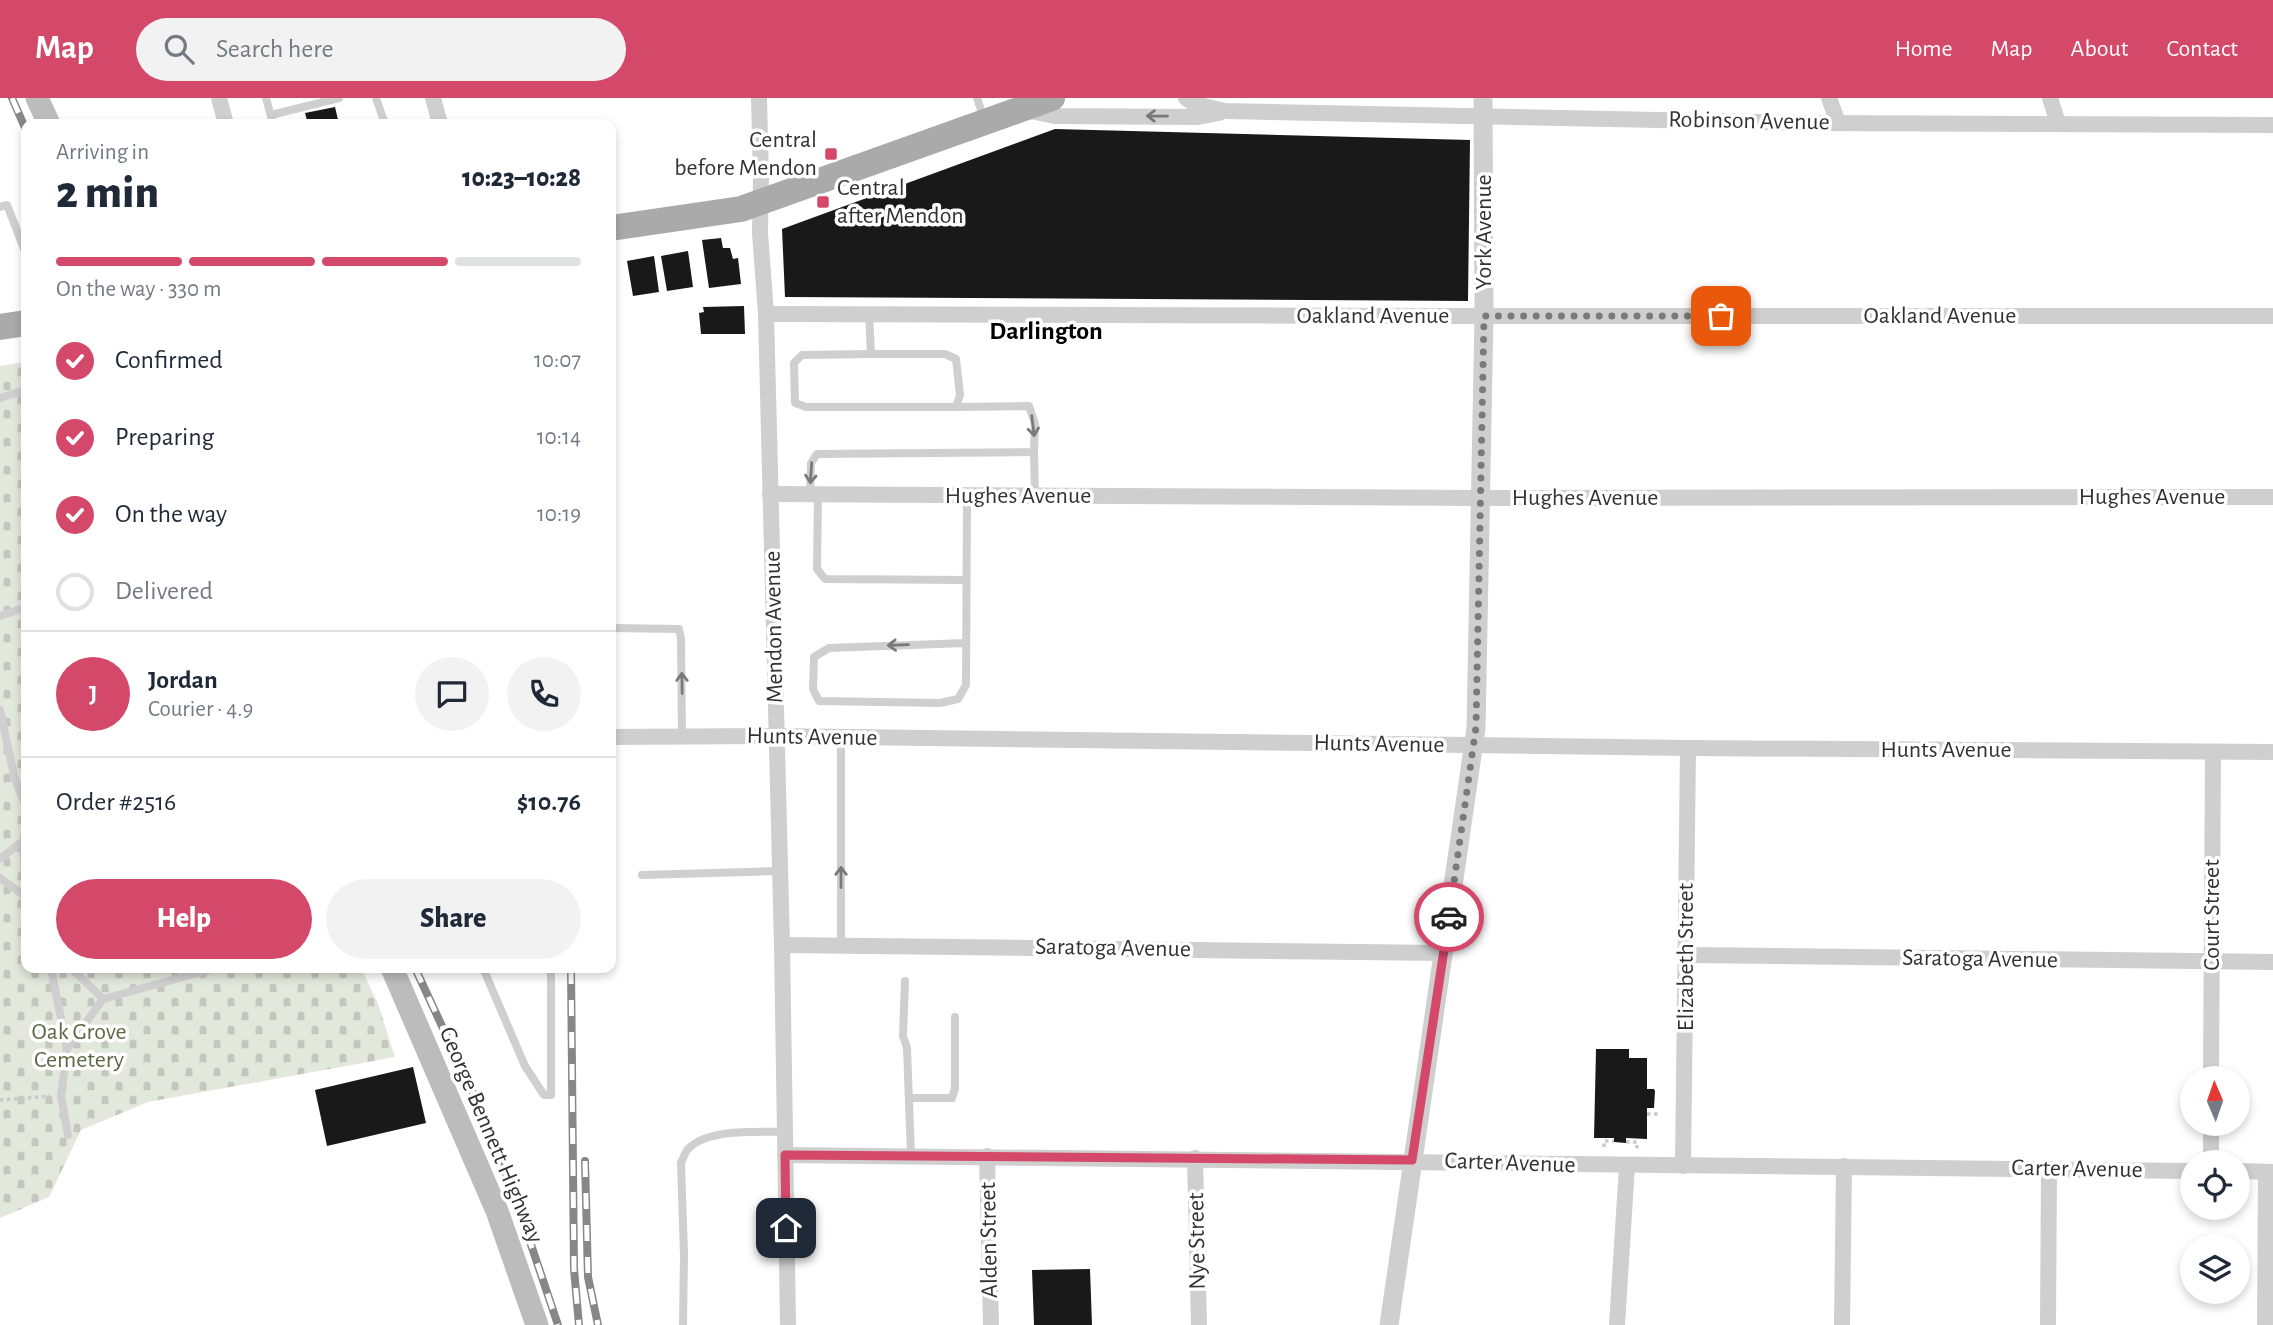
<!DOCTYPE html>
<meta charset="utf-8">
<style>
:root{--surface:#fff;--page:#f2f2f3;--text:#1f2937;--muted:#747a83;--line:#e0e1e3;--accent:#d44869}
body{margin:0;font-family:"Alegreya Sans",sans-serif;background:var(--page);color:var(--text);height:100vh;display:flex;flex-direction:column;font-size:26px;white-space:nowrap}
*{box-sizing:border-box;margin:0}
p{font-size:23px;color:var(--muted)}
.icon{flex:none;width:38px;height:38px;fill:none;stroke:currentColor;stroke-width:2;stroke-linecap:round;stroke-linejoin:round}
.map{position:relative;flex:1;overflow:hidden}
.side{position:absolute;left:21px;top:21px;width:595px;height:854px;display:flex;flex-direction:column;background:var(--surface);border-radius:14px;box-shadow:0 4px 10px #0003}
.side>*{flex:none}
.needle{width:46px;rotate:358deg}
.tools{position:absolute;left:2180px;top:968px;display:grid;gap:14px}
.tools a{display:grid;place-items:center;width:70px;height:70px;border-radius:50%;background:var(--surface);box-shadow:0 4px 10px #0003;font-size:35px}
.pin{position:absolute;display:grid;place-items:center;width:60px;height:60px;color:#fff;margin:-30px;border-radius:14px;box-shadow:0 4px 10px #0006}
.courier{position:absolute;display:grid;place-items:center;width:70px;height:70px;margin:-35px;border:5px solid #d44869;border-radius:50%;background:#fff;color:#222;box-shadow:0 2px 9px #0007}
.head em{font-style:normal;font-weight:800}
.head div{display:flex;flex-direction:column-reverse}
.head{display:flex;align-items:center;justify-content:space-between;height:119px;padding:0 35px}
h1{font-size:46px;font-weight:800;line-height:52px}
.bar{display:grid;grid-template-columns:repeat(4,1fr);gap:10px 7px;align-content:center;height:84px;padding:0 35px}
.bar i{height:9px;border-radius:5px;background:var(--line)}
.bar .active{background:var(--accent)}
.bar p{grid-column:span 4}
.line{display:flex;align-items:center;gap:18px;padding:0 35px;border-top:2px solid var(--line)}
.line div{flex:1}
.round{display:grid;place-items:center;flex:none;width:74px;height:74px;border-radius:37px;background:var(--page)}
ol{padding:0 35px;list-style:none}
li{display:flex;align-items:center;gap:21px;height:77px}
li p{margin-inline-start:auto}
li .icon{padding:7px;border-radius:50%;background:var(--accent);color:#fff;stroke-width:4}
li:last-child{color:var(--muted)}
li i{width:38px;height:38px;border:4px solid var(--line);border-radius:50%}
.button{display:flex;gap:14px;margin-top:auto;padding:14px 35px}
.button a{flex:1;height:80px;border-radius:42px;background:var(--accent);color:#fff;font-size:28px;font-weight:800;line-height:80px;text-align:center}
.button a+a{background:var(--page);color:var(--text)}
header{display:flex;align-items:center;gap:42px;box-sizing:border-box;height:98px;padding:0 35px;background:var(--accent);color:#fff}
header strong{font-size:33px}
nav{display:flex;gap:38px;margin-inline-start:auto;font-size:24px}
.search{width:490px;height:63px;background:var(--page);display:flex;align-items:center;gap:18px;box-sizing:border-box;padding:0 24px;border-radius:38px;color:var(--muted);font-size:26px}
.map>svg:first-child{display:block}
</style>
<header>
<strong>Map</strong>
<div class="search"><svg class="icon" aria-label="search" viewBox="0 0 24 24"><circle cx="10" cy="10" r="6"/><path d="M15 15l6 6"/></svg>Search here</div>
<nav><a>Home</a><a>Map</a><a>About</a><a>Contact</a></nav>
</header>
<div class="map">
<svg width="2273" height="1227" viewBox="0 0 2273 1227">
<defs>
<pattern id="cemetery-stones" width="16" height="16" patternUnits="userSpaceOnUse" patternTransform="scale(1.75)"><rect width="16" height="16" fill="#e3e8dc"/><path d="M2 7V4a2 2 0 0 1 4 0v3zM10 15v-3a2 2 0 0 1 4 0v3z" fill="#c3c7bd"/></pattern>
</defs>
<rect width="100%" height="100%" fill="#fff"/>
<polygon fill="url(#cemetery-stones)" points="26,264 26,870 361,870 378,906 395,959 148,1004 81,1032 49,1099 0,1120 0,268"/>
<g fill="#191919">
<polygon points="335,9 339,26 308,26 305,15"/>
<polygon points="1055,31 1470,42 1468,203 785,199 782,131"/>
<polygon points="721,140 723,150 730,150 733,161 738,160 741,186 709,190 702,142"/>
<polygon points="688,153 693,189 667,193 661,158"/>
<polygon points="654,158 659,194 633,198 627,163"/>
<polygon points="744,208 745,236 701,236 699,215 704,214 703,209"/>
<polygon points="1596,951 1629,951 1629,960 1647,960 1647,991 1654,991 1655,993 1654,1010 1647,1010 1647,1041 1626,1040 1626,1045 1614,1044 1614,1040 1594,1040"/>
<polygon points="413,969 426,1025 327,1048 315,992"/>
<polygon points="1090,1171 1092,1227 1034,1227 1032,1172"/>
</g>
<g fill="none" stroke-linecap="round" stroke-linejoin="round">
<g stroke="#c9c9c9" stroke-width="3.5" stroke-dasharray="3.5 3.5" stroke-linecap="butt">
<polyline points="0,1002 50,998"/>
<polyline points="1647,1016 1658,1016"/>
<polyline points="1626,1044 1637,1044 1637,1051"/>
<polyline points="1604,1049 1604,1043 1614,1043"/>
</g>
<g stroke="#cfcfcf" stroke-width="8">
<polyline points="266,0 273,26"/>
<polyline points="376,0 385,26"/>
<polyline points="977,0 984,21"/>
<polyline points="271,17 339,0"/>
<polyline points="0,109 7,107 26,156"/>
<polyline points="869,216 871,256"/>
<polygon points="871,256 945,256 956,261 960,297 956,309 806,309 795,305 794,265 802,257"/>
<polyline points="0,300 26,292"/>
<polyline points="1034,354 1035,398"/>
<polyline points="810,397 811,365 817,356 1034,354 1035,326 1029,308 956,309"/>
<polyline points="818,397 817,471 825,481 966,482"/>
<polyline points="0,518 26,509"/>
<polyline points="611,530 679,531 681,541 682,639"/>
<polyline points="966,545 829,550 814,559 813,591 819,603 940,605 958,601 966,587 967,398"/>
<polyline points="0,612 15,682 26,708"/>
<polyline points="26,733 23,743 26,801"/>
<polyline points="0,761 23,743"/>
<polyline points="642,777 780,773"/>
<polyline points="0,780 25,798"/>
<polyline points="841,848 841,639"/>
<polyline points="51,870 67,951 103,901 216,870"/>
<polyline points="71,870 103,901"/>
<polyline points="483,870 525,968 544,997 551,997 551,870"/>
<polyline points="905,883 903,938 907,950 911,1057"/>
<polyline points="67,951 61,998 68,1037"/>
<polyline points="909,1000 952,1000 955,990 955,919"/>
<path d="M683 1227 684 1157 681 1065C683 1061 685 1054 688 1051 708 1030 758 1034 785 1034"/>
</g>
<g stroke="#cfcfcf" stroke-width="16">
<polyline points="219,0 226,26"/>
<polyline points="433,0 440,26"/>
<polyline points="759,0 761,80 760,135 766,216 782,847 788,1227"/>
<polyline points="1186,0 1195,6 1225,13 1808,25 2273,27"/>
<polyline points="1829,0 1838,25"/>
<polyline points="2050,0 2058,25"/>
<polyline points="1025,12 1055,18 1198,19 1219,15"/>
<polyline points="766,216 1435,218 2273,218"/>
<polyline points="770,396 1479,400 2273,399"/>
<polyline points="611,639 777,638 1688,650 2273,654"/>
<polyline points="782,847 1444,855"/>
<polyline points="1687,857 2273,864"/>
<polyline points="2211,980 2213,654"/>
<polyline points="785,1057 2193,1073"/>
<polyline points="987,1058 991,1227"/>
<polyline points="1195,1060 1199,1227"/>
<polyline points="2211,1064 2211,1026"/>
<polyline points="1683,1068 1688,650"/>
<polyline points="2238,1073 2273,1074"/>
<polyline points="1617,1227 1627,1068"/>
<polyline points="1842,1227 1844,1068"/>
<polyline points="2048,1227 2049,1071"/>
<polyline points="2265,1227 2266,1074"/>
</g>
<polyline stroke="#cfcfcf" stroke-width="19" points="1389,1227 1476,630 1484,218 1483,0"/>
<g stroke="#bcbcbc" stroke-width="23">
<polyline points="37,0 49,26"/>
<polyline points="392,870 497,1113 537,1227"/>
</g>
<g stroke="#aaa" stroke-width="26">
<polyline points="611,130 741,111 1052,0"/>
<polyline points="0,229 26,225"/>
</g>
<defs>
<g id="rail">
<polyline points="12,0 26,32"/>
<polyline points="415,870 487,1025 517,1105 558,1227"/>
<polyline points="571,870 574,1171 579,1227"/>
<polyline points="585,1063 588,1179 598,1227"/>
</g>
</defs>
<use href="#rail" stroke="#878787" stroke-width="8"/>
<use href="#rail" stroke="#fff" stroke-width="5" stroke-dasharray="16" stroke-linecap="butt"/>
</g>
<defs><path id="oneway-shaft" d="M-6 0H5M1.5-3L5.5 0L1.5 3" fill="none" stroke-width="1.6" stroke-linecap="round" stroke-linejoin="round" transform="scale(1.75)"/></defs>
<g stroke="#797979">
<use href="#oneway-shaft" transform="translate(1157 18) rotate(-179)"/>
<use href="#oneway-shaft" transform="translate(1033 328) rotate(83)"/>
<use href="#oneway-shaft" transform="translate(811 375) rotate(94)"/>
<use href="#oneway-shaft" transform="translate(898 547) rotate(178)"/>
<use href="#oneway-shaft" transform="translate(682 585) rotate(-91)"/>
<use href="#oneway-shaft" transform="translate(841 779) rotate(-90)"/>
</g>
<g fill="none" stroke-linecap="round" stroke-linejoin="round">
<polyline stroke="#7a7a7a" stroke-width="7" stroke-dasharray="0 12.6" points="1449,819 1476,629 1484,218 1721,218"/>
<polyline stroke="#d44869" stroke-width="9" points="786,1130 785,1057 1412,1062 1449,819"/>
</g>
<g fill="#d44869" stroke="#fff" stroke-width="2.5">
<rect x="824" y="49" width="14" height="14" rx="3.5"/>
<rect x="816" y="97" width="14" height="14" rx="3.5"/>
</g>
<g text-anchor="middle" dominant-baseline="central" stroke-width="7" stroke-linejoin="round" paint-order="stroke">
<g font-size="24" fill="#323232" stroke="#fff">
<text transform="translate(1749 23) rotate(1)">Robinson Avenue</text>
<text transform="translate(1484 134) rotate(-90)">York Avenue</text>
<text x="1373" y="218">Oakland Avenue</text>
<text x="1940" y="218">Oakland Avenue</text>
<text x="1018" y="398">Hughes Avenue</text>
<text x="2152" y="399">Hughes Avenue</text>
<text x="1585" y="400">Hughes Avenue</text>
<text transform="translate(774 529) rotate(-91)">Mendon Avenue</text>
<text transform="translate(812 639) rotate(1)">Hunts Avenue</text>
<text transform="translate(1379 646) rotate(1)">Hunts Avenue</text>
<text x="1946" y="652">Hunts Avenue</text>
<text transform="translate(2212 817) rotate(-90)">Court Street</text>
<text transform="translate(1113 850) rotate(1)">Saratoga Avenue</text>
<text transform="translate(1686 859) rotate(-90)">Elizabeth Street</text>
<text transform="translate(1980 861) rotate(1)">Saratoga Avenue</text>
<text transform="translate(491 1037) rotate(67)">George Bennett Highway</text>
<text transform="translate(1510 1065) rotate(2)">Carter Avenue</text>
<text transform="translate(2077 1071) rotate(1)">Carter Avenue</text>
<text transform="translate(989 1142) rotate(-91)">Alden Street</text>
<text transform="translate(1197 1143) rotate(-91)">Nye Street</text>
</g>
<g font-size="24" fill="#323232" stroke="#fff" text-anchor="end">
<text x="817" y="42">Central<tspan x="817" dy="28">before Mendon</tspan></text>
<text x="837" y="90" text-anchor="start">Central<tspan x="837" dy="28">after Mendon</tspan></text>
</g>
<g font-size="24" fill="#5b6a43" stroke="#fff">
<text x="79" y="934">Oak Grove<tspan x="79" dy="28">Cemetery</tspan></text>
</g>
<g font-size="26" font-weight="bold" fill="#000" stroke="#fff">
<text x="1046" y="233">Darlington</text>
</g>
</g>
</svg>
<div class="tools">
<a><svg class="needle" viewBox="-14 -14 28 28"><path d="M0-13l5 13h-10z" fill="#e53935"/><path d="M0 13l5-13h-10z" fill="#747a83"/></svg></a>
<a><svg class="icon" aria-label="locate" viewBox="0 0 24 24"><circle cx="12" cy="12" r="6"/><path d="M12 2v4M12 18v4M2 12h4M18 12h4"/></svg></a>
<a><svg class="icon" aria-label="layers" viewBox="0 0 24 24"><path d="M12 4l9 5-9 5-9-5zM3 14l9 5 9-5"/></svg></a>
</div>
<div class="pin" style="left:1721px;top:218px;background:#ea580c"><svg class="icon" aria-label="bag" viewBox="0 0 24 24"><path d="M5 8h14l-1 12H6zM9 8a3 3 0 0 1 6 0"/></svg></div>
<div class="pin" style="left:786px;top:1130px;background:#1f2937"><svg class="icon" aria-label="home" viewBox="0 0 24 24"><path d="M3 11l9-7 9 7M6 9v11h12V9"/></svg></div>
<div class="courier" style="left:1449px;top:819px"><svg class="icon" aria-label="car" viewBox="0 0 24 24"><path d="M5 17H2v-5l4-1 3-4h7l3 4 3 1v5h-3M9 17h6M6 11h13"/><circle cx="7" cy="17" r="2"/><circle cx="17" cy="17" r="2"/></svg></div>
<section class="side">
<div class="head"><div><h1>2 min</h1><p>Arriving in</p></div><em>10:23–10:28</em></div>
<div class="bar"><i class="active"></i><i class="active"></i><i class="active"></i><i></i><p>On the way · 330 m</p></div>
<ol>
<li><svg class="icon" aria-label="check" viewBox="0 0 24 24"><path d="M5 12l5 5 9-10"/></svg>Confirmed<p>10:07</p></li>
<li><svg class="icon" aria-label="check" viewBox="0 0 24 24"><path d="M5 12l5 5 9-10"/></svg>Preparing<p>10:14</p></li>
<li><svg class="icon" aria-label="check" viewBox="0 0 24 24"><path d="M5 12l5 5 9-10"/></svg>On the way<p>10:19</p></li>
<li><i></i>Delivered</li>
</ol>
<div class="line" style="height:126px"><b class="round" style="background:var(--accent);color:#fff">J</b><div><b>Jordan</b><p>Courier · 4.9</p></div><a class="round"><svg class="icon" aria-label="chat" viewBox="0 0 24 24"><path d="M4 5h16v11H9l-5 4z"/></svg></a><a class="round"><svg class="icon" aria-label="phone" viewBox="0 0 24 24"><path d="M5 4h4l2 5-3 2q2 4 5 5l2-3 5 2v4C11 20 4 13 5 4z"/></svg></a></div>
<div class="line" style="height:91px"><div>Order #2516</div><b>$10.76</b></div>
<div class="button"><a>Help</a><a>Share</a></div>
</section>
</div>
